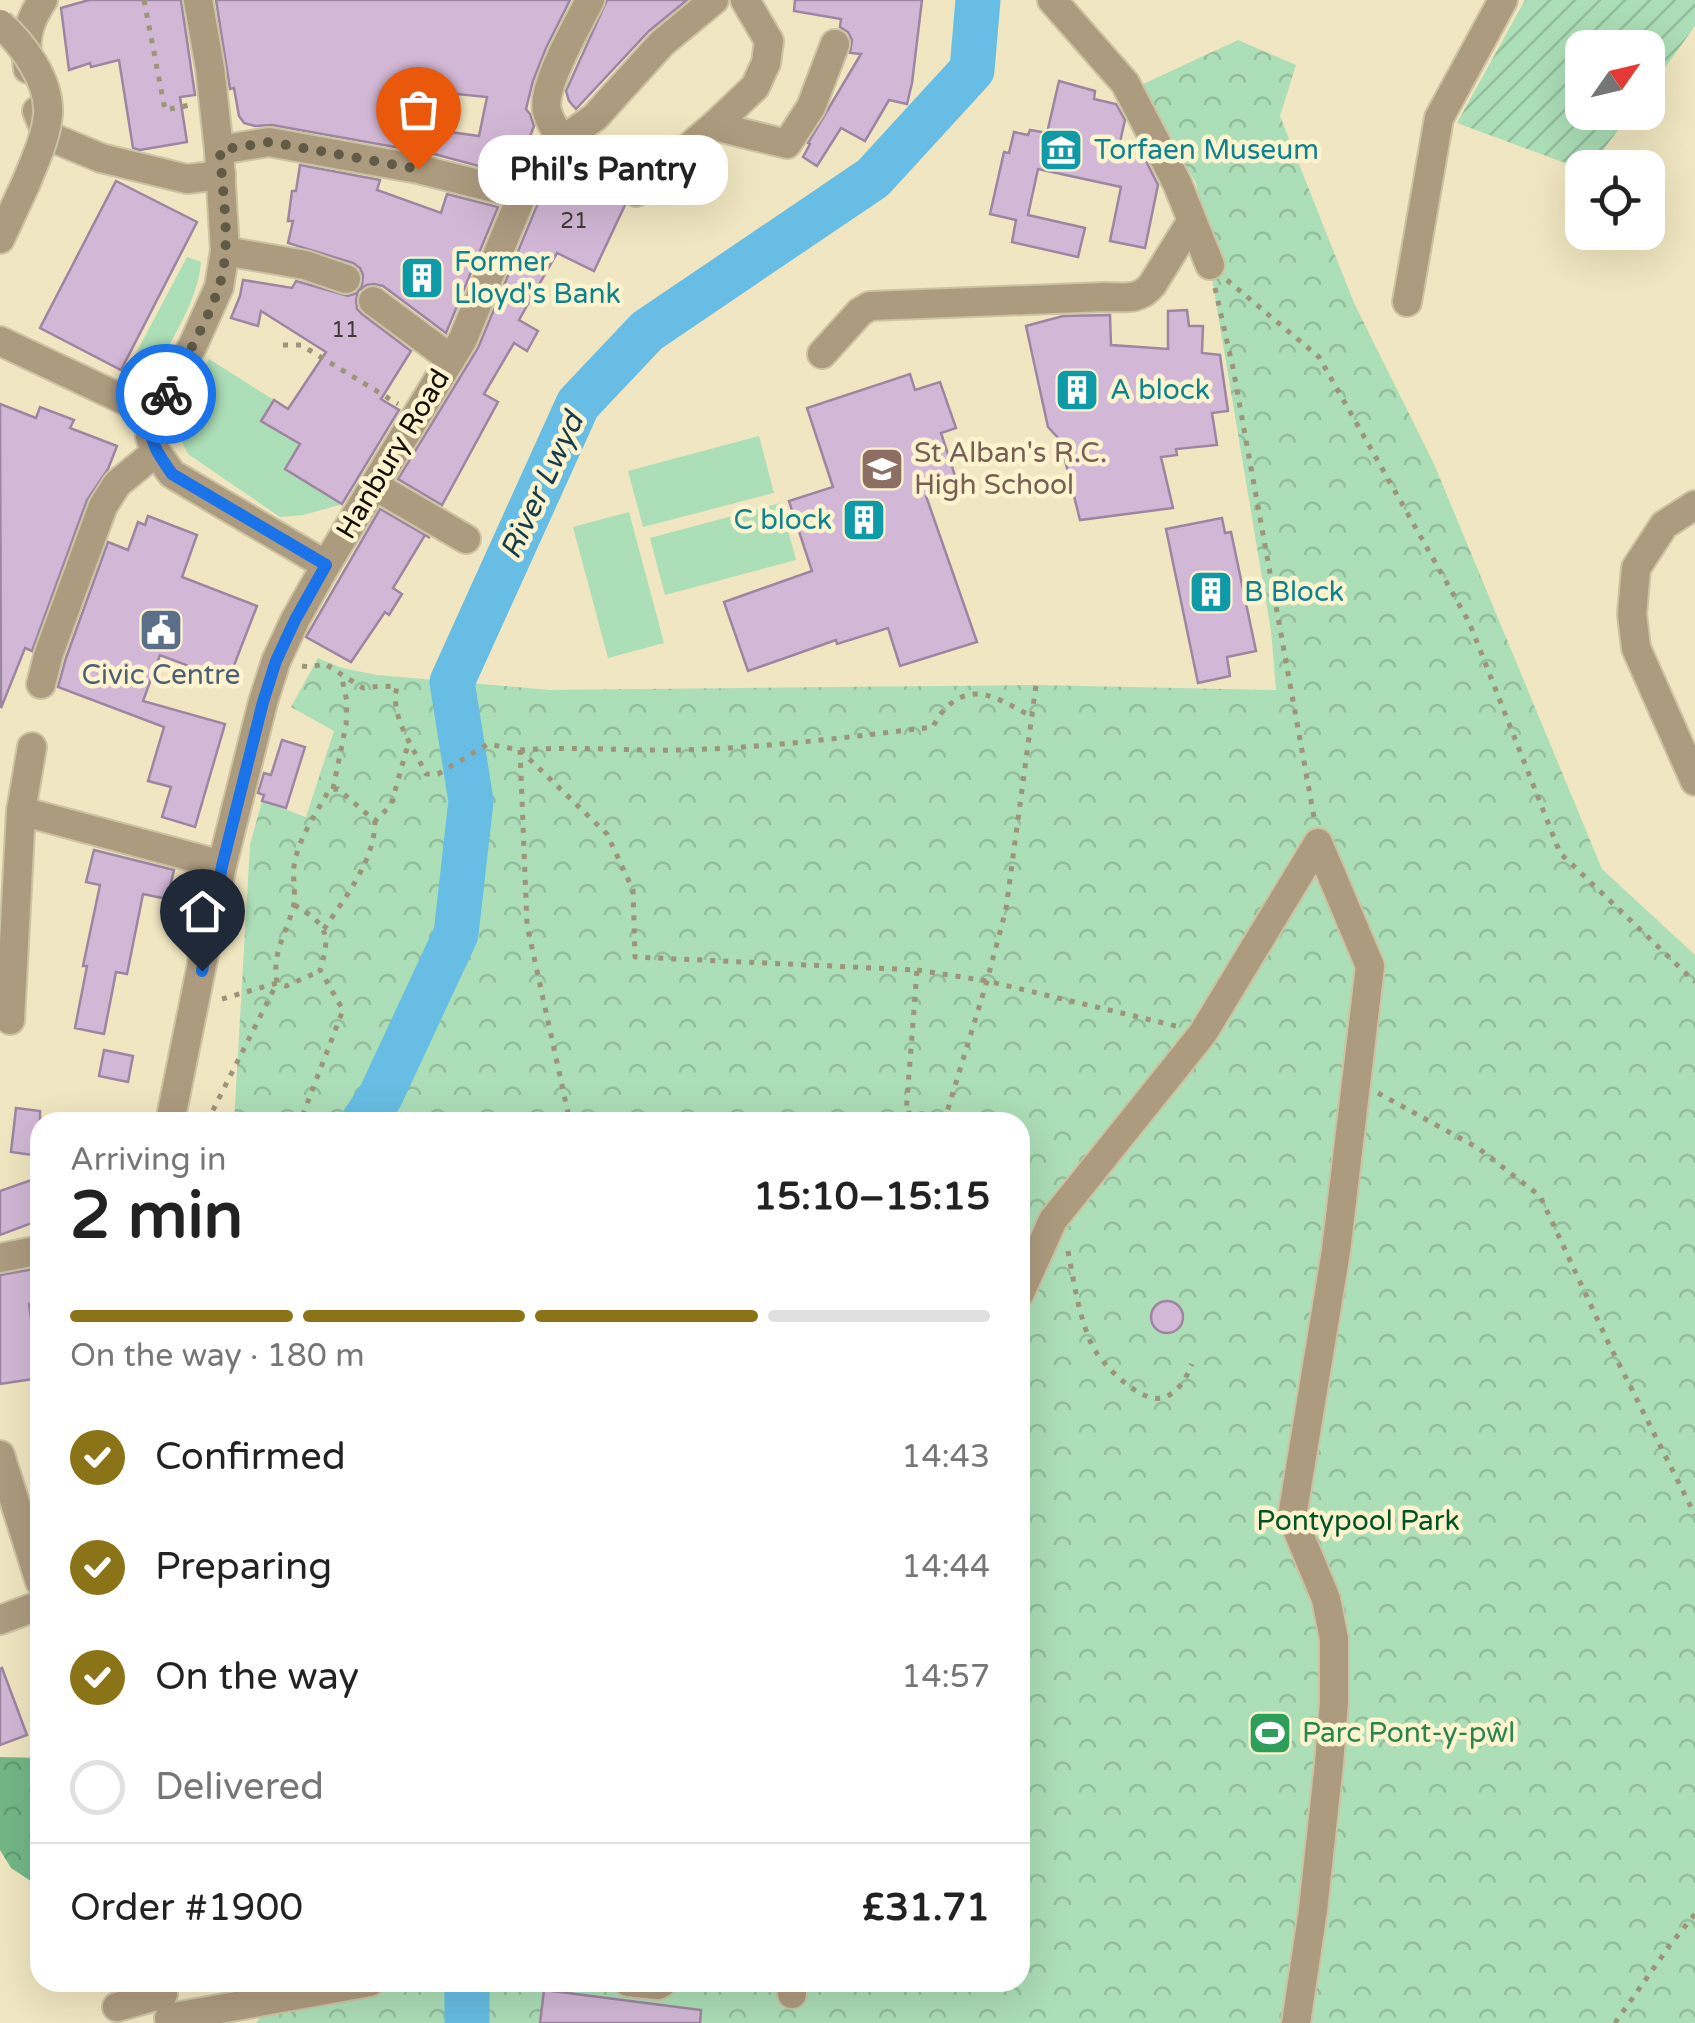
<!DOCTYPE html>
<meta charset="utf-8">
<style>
:root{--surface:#fff;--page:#f6f6f6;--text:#222;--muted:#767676;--line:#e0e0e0;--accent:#8b7417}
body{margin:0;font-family:"Varela Round",sans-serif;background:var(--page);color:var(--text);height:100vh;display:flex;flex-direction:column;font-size:38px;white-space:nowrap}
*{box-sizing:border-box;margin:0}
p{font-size:32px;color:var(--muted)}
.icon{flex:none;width:55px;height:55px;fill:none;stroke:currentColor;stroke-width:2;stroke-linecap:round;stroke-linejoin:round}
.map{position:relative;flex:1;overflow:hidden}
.drawer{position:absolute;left:30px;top:1112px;width:1000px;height:880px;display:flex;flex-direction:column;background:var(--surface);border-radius:30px;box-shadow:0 10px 40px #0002}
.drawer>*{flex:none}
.needle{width:65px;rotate:56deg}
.tools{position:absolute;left:1565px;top:30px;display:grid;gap:20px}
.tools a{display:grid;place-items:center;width:100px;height:100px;border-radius:20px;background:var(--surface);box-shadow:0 10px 40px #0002;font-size:50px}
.pin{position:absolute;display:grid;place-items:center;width:85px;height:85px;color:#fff;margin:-102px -42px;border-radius:50% 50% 50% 0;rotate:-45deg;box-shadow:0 0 10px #0007}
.pin .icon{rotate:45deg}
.courier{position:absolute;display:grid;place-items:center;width:100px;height:100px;margin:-50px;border:8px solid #1a73e8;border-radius:50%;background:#fff;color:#222;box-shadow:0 2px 12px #0007}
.bubble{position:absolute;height:70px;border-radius:30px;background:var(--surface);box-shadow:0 10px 40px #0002;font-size:32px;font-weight:700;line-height:70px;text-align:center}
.summary em{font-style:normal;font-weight:700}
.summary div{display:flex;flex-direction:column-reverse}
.summary{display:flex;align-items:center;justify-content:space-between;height:170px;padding:0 40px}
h1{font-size:65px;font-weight:700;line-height:75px}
.bar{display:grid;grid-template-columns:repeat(4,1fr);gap:15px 10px;align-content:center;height:120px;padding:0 40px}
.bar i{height:12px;border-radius:8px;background:var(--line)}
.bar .on{background:var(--accent)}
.bar p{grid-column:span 4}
.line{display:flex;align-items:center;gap:25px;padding:0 40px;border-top:2px solid var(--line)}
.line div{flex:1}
ol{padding:0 40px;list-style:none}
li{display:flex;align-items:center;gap:30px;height:110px}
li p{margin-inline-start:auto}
li .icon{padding:10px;border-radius:50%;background:var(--accent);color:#fff;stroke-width:4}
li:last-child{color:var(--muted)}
li i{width:55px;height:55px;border:5px solid var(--line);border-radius:50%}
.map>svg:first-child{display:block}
</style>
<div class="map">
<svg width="1695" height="2023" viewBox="0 0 1695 2023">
<defs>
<pattern id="forest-crowns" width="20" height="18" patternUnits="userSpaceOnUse" patternTransform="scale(2.5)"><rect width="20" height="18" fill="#74b786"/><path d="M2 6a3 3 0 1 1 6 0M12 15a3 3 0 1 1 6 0" fill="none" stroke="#639c72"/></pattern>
<pattern id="park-crowns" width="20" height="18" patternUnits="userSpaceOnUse" patternTransform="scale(2.5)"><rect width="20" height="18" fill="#acdeb7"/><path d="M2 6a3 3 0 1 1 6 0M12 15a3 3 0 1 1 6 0" fill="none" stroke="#93bd9c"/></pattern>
<pattern id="garden-furrows" width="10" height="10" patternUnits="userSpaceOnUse" patternTransform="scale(2.5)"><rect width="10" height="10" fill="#acdeb7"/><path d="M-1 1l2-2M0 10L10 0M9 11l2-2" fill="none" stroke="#93bd9c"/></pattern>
</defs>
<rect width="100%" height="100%" fill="#f0e6c1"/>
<g fill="#acdeb7">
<path d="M187 257 201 262C198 299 175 333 158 366L148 371 125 374Z"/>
<polygon points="209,359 274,400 262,421 300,444 285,469 343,504 303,515 280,517 188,454 178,434 179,415"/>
<polygon points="759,436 774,493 643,527 628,471"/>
<polygon points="781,503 796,560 665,595 650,538"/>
<polygon points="629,512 664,643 608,658 573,527"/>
</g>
<polygon fill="url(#forest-crowns)" points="0,1757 40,1758 40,1887 11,1868 0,1850"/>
<polygon fill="url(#park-crowns)" points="1238,40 1296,65 1280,116 1354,303 1434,464 1602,869 1695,955 1695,2023 256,2023 263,2014 255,1983 1020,1982 1020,1122 234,1122 250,845 262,801 306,817 334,731 291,707 318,658 342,668 377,675 550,690 1036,685 1276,690 1271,631 1196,183 1139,86"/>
<g fill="url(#garden-furrows)">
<polygon points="1525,0 1695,0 1695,26 1648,91 1648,48 1582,48 1582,112 1631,113 1590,167 1582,169 1457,123"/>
<polygon points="571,1114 744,1122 574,1122"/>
</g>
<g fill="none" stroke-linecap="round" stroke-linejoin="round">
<g stroke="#67bde3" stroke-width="45">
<polyline points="363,1122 381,1095 456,934 471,801 452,682 578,404 647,331 873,178 972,70 978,0"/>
<polyline points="467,1982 467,2023"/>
</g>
</g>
<g fill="#d2b8d6" stroke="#9e86a2" stroke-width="2.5" fill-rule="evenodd">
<polygon points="89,0 181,0 195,95 180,97 187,142 140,150 133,148 119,60 91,67 90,63 69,70 61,8"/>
<path d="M216 0H570L546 48 533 81 526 109 530 114 534 126 522 158 513 175 434 154 272 125 255 126 244 123 239 116 234 88 230 89ZM427 91 487 97 479 136 421 128Z"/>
<polygon points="607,0 687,0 649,31 576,109 569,101 566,91"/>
<polygon points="795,0 922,0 912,83 907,104 889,100 865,141 841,128 817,166 803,157 810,144 808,143 861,54 850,53 852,40 848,32 840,27 841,19 794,11"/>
<polygon points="1059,81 1095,91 1094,99 1116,104 1125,120 1119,146 1141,151 1158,185 1145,248 1110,241 1121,187 1038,169 1028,215 1085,228 1078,257 1012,242 1016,220 990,214 1004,152 1009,153 1014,132 1028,135 1030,130 1047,133"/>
<polygon points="300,165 380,180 377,190 441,213 447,194 498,207 446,333 383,286 374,284 367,285 358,291 356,300 357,309 362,314 411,351 381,399 399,410 342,504 285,469 300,444 261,421 274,400 288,409 326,352 261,311 258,326 231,318 240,296 243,280 292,288 296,281 348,296 357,293 362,286 363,275 360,268 353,263 288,243 293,221 288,221 292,191 296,191"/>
<polygon points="577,167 583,170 593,180 591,173 620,186 619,196 625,205 594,271 557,253 519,320 538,331 527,351 514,343 484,394 498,402 442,505 398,479 478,348 538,203 555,171"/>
<polygon points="116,181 197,222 121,370 40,328"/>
<polygon points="1187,310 1189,326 1203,326 1202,353 1220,355 1228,411 1212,413 1217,445 1176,449 1177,455 1161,457 1173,508 1080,520 1060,440 1048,427 1026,326 1063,316 1110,315 1111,345 1168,349 1168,311"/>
<polygon points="910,374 915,390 940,382 956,428 941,433 958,485 926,496 977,642 900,666 888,628 837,644 836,640 748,671 724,602 812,571 789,501 833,487 807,408"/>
<polygon points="0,404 36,418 40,407 74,420 70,428 117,446 108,469 87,500 32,651 25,648 1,708"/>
<polygon points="380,509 430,538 425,535 393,588 402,594 389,615 385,612 351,662 306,637"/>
<polygon points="148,516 197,535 182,577 257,606 228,681 160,655 143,701 225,724 195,827 162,817 171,787 148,781 164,727 58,687 66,658 108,542 128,550 138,522 145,525"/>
<polygon points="1222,518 1225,533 1231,532 1256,651 1227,657 1230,676 1198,683 1166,529"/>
<polygon points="282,740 305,747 286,808 262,801 264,795 258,793 264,773 271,775"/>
<polygon points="94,850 174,870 167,899 143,894 127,974 116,972 104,1034 75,1028 87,966 83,966 100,885 86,882"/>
<polygon points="104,1050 133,1056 128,1082 99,1076"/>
<polygon points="16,1108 40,1111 40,1156 11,1152"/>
<polygon points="40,1177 40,1220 0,1235 0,1191"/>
<polygon points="40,1268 40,1303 29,1304 35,1351 40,1350 40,1378 0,1384 0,1275"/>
<circle cx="1167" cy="1317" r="16"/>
<polygon points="2,1668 27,1735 0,1745 0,1669"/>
<polygon points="544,1990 701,2010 700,2023 540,2023"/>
</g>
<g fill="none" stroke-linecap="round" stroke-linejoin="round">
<defs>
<g id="minor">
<polyline points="198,0 210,68 219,150 225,251 219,287 193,345 154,414 150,437 156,452 172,474 326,565"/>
<polyline points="1052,0 1125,83 1177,183 1210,265"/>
<path d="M28 69C24 42 27 23 43 0"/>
<polyline points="37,111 43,126 53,138 101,158 187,179 221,175"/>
<polyline points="714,126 787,144 811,107 835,44"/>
<path d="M561 140C557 131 549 121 547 111 541 86 578 25 590 0"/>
<polyline points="219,150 269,142 418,169 522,195"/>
<polyline points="636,192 714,126 755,87 766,63 769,41 745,0"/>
<polyline points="0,239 26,183"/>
<polyline points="225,251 305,265 346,279"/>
<polyline points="373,301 451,359"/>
<polyline points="1407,302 1439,118 1503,0"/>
<polyline points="0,341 154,414"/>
<path d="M822 354 860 312 870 306 1105 297C1124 297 1139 301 1152 285L1191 222"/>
<polyline points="375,486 466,539"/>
<polyline points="1695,505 1664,525 1636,568 1632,614 1636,648 1695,781"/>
<polyline points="41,684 49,653 103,506 117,484 156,452"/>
<polyline points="21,811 222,865"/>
<polyline points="10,1020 21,811 32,747"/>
<polyline points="170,1122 222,865 263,702 276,661 295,620 326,565 463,339 522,195 545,153 595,117 662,43 714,0"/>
<polyline points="0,1258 40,1250"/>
<polyline points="1020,1293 1053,1220 1203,1033 1318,843 1370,966 1336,1251 1292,1517 1326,1599 1334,1639 1334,1703 1329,1763 1313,1910 1296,2023"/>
<polyline points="0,1455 40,1582"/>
<polyline points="0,1620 40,1605"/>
<polyline points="628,1982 658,1985 663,1982"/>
<polyline points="790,1982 792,1994"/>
<polyline points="117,2007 163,1994"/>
<polyline points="169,2018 370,1982"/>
</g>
</defs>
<use href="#minor" stroke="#ccc3a3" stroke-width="32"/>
<g stroke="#9d957a" stroke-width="5" stroke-dasharray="5 8" stroke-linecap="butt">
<polyline points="144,0 165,110 190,105"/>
<polyline points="1227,280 1319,357 1469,622 1560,853 1695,982"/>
<polyline points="1215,288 1233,368 1314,817"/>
<polyline points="283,345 301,345 398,404"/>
<path d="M302 666 310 667 325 664 363 688 381 686 397 687C389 716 414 748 426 774H438L488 744 520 750 527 925 570 1122"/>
<polyline points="520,750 607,834 633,890 635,957 917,970 906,1113 947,1115"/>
<path d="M520 750C573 746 627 751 681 750 765 748 849 737 933 727 942 707 961 690 985 695 1000 698 1017 709 1031 716"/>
<polyline points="333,789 346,725 347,702 341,674"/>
<path d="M294 905C328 924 331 935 320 970L343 1010 300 1122"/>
<path d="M324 929C345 898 375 860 375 821"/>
<polyline points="917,970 987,981 1176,1026"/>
<polyline points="222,999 277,983 286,986 320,971"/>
<polyline points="1378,1093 1478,1148 1540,1196 1608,1342 1695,1515"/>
<path d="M207 1122 277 983C272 951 285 937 293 908 297 893 291 876 295 861 300 836 317 812 329 790L338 789 375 821 391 805 409 741"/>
<polyline points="944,1122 987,981 1006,909 1036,685"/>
<path d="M1068 1251C1074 1282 1078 1313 1091 1343 1099 1362 1139 1403 1162 1398 1178 1394 1186 1378 1192 1364"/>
<polyline points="1615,2023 1670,1945 1695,1914"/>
</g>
<use href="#minor" stroke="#ad9b7f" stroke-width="28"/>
<defs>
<path id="minor-bridge" d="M0 24C23 44 50 81 48 114 46 138 35 160 26 183"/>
</defs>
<use href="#minor-bridge" stroke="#ccc3a3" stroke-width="32" stroke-linecap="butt"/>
<use href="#minor-bridge" stroke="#ad9b7f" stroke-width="28"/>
</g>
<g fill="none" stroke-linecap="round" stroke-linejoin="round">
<path stroke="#605a46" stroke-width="10" stroke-dasharray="0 18" d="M166 394C184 361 205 326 218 290 233 247 222 194 220 150L270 142 418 169"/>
<path stroke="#1a73e8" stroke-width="12" d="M166 394C144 433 148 439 172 474L326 565 295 620 276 661 263 702 222 866 202 971"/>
</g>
<defs>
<symbol id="museum-square" viewBox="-11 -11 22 22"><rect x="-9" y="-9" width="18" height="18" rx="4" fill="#0f9aa8" stroke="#fdf3ce"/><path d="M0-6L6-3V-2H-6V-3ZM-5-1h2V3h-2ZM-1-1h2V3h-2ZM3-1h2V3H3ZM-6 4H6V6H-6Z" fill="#fff"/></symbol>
<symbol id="building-square" viewBox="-11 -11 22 22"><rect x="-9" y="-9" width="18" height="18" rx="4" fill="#0f9aa8" stroke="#fdf3ce"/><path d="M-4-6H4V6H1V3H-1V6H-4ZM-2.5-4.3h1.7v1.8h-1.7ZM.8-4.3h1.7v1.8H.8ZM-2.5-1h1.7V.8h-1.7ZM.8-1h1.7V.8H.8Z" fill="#fff"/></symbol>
<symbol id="school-square" viewBox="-11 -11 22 22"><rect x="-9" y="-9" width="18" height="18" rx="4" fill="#8d6e63" stroke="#fdf3ce"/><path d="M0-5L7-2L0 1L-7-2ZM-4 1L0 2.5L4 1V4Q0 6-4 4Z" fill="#fff"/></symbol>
<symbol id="civic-square" viewBox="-11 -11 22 22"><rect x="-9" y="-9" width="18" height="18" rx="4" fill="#5c6f8a" stroke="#fdf3ce"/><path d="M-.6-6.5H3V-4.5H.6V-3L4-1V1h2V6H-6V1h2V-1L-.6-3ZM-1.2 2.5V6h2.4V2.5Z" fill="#fff"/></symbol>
<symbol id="stadium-square" viewBox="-11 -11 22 22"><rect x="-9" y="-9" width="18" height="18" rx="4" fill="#2e9e5b" stroke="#fdf3ce"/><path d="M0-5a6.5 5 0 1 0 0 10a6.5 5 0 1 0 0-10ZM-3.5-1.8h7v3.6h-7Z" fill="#fff"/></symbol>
</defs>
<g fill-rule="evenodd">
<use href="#museum-square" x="1036" y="125" width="50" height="50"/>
<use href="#building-square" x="397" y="253" width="50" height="50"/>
<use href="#building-square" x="1052" y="365" width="50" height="50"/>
<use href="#school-square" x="857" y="444" width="50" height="50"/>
<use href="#building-square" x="839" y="495" width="50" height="50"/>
<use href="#building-square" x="1186" y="567" width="50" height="50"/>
<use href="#civic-square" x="136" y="605" width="50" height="50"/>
<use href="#stadium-square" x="1245" y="1708" width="50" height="50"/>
</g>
<g text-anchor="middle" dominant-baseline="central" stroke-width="9" stroke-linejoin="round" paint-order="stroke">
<g font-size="22" fill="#423838">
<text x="574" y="221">21</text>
<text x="345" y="330">11</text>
</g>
<g font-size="28" fill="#0d838f" stroke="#fdf3ce" text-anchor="start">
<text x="1094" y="150">Torfaen Museum</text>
<text x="454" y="262">Former<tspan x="454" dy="32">Lloyd's Bank</tspan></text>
<text x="1110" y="390">A block</text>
<text x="832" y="520" text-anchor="end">C block</text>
<text x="1244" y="592">B Block</text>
</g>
<g font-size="28" fill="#785e54" stroke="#fdf3ce" text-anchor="start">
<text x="914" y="453">St Alban's R.C.<tspan x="914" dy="32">High School</tspan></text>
</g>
<g font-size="28" fill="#120e03" stroke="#fdf3ce">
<text transform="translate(393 454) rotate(-59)">Hanbury Road</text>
</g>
<g font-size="28" fill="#4e5e75" stroke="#fdf3ce">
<text x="161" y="675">Civic Centre</text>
</g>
<g font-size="28" fill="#005427" stroke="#fdf3ce">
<text x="1358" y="1521">Pontypool Park</text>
</g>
<g font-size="28" fill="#27864d" stroke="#fdf3ce" text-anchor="start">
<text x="1302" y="1733">Parc Pont-y-pŵl</text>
</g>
<g font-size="30" font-style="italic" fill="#163c4c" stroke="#fdf3ce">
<text transform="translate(542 486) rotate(-65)">River Lwyd</text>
</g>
</g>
</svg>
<div class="tools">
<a><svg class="needle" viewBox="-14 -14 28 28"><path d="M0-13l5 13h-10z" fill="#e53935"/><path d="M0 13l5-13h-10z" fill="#767676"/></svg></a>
<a><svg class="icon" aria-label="locate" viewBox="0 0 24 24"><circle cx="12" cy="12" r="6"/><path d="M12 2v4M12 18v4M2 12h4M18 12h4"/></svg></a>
</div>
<div class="pin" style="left:418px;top:169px;background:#ea580c"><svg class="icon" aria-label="bag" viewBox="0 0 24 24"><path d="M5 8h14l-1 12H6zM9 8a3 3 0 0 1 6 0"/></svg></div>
<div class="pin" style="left:202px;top:971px;background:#1f2937"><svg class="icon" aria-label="home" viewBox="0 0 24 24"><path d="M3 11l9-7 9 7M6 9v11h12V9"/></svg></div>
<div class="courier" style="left:166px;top:394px"><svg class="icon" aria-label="bike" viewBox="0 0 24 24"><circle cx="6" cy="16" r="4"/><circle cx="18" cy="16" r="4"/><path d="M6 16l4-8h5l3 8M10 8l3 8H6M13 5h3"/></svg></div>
<div class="bubble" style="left:478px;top:135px;width:250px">Phil's Pantry</div>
<section class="drawer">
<div class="summary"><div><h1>2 min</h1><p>Arriving in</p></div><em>15:10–15:15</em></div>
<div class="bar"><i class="on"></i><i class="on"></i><i class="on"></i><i></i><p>On the way · 180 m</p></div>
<ol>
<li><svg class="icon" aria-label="check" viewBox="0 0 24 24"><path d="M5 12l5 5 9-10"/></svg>Confirmed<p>14:43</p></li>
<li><svg class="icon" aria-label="check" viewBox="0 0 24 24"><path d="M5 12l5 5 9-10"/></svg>Preparing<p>14:44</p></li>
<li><svg class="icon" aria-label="check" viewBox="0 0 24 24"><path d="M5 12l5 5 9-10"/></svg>On the way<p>14:57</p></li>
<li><i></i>Delivered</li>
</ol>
<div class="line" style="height:130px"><div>Order #1900</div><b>£31.71</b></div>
</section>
</div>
